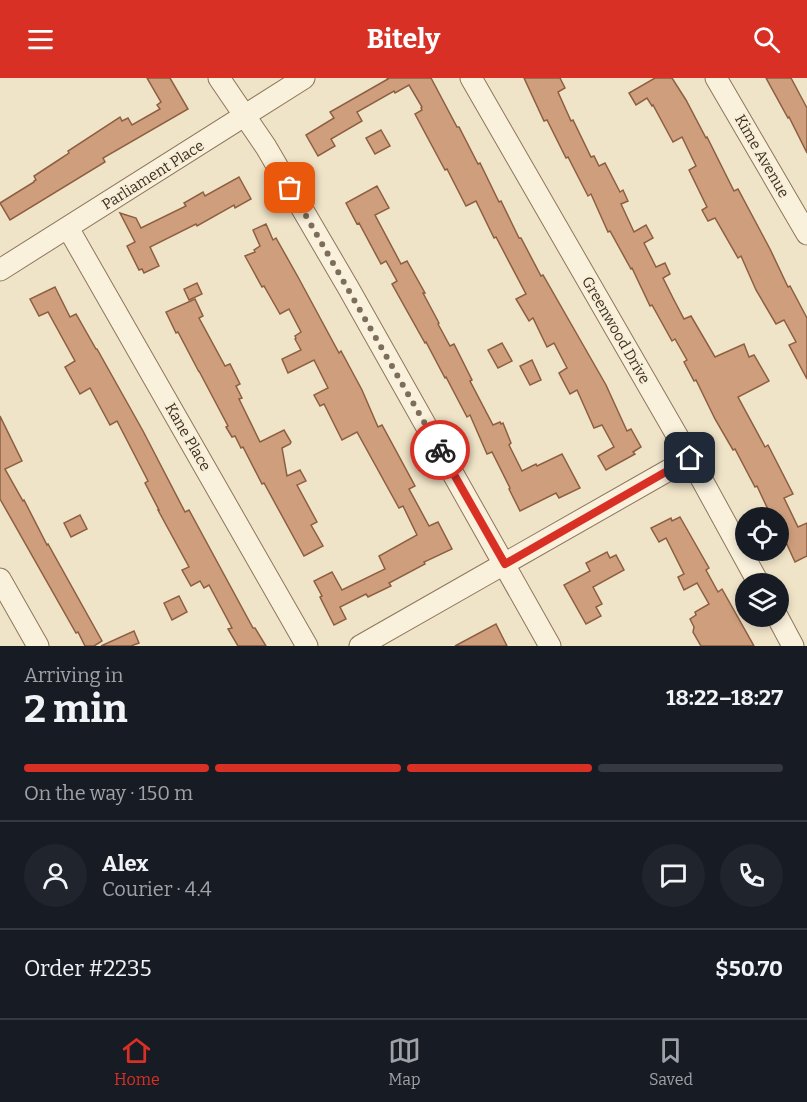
<!DOCTYPE html>
<meta charset="utf-8">
<style>
:root{--surface:#171b24;--page:#20242c;--text:#f1f3f6;--muted:#9ea1a6;--line:#363941;--accent:#d93025}
body{margin:0;font-family:Bitter,serif;background:var(--page);color:var(--text);height:100vh;display:flex;flex-direction:column;font-size:22px;white-space:nowrap}
*{box-sizing:border-box;margin:0}
p{font-size:20px;color:var(--muted)}
.icon{flex:none;width:33px;height:33px;fill:none;stroke:currentColor;stroke-width:2;stroke-linecap:round;stroke-linejoin:round}
.map{position:relative;height:568px;overflow:hidden}
.drawer{display:flex;flex-direction:column;background:var(--surface);flex:1}
.drawer>*{flex:none}
.tools{position:absolute;left:735px;top:429px;display:grid;gap:12px}
.tools a{display:grid;place-items:center;width:54px;height:54px;border-radius:50%;background:var(--surface);box-shadow:0 3px 9px #0003;font-size:30px}
.pin{position:absolute;display:grid;place-items:center;width:51px;height:51px;color:#fff;margin:-26px;border-radius:12px;box-shadow:0 3px 9px #0006}
.courier{position:absolute;display:grid;place-items:center;width:60px;height:60px;margin:-30px;border:4px solid #d93025;border-radius:50%;background:#fff;color:#222;box-shadow:0 2px 8px #0007}
.overview em{font-style:normal;font-weight:700}
.overview div{display:flex;flex-direction:column-reverse}
.overview{display:flex;align-items:center;justify-content:space-between;height:102px;padding:0 24px}
h1{font-size:39px;font-weight:700;line-height:45px}
.bar{display:grid;grid-template-columns:repeat(4,1fr);gap:9px 6px;align-content:center;height:72px;padding:0 24px}
.bar i{height:8px;border-radius:4px;background:var(--line)}
.bar .current{background:var(--accent)}
.bar p{grid-column:span 4}
.line{display:flex;align-items:center;gap:15px;padding:0 24px;border-top:2px solid var(--line)}
.line div{flex:1}
.round{display:grid;place-items:center;flex:none;width:63px;height:63px;border-radius:32px;background:var(--page)}
header{display:flex;justify-content:space-between;align-items:center;height:78px;padding:0 24px;background:var(--accent);color:#fff;font-size:27px;font-weight:700}
.menu{display:flex;justify-content:space-around;align-items:center;height:84px;border-top:2px solid var(--line);background:var(--surface);font-size:16px;color:var(--muted)}
.menu a{display:grid;justify-items:center;gap:3px}
.menu .current{color:var(--accent)}
.map>svg:first-child{display:block}
</style>
<header><svg class="icon" aria-label="menu" viewBox="0 0 24 24"><path d="M4 6h16M4 12h16M4 18h16"/></svg>Bitely<svg class="icon" aria-label="search" viewBox="0 0 24 24"><circle cx="10" cy="10" r="6"/><path d="M15 15l6 6"/></svg></header>
<div class="map">
<svg width="807" height="568" viewBox="0 0 807 568">
<rect width="100%" height="100%" fill="#f0e4c8"/>
<g fill="#cf9f7d" stroke="#8d5f41" stroke-width="1.5">
<polygon points="147,0 170,0 188,31 103,80 105,84 10,142 0,125 34,104 34,103 36,102 34,98 57,83 69,75 68,73 120,39 122,43 128,40 132,47 160,31 157,27 161,24"/>
<polygon points="387,0 431,0 457,49 459,49 478,86 480,85 499,124 501,123 519,160 521,160 541,198 543,197 606,307 627,353 631,351 641,369 633,374 635,376 606,392 598,378 614,369 602,347 594,350 577,312 570,316 559,295 567,290 554,265 547,269 533,240 529,243 516,221 526,216 496,159 494,160 476,123 466,128 447,91 445,92 415,36 422,32 421,30 422,29 409,7 395,15 394,13 357,34 362,43 331,61 335,68 318,78 306,57 334,40 330,34 388,1"/>
<polygon points="524,0 560,0 565,10 558,14 571,43 573,42 591,79 594,78 599,88 605,85 620,114 623,112 628,123 621,126 634,154 646,147 653,160 644,165 656,189 665,185 670,196 663,200 673,220 684,241 691,238 715,279 744,266 749,279 754,277 769,303 738,319 765,369 768,367 793,416 784,420 798,449 807,445 807,478 795,484 778,447 778,440 772,440 757,408 755,409 735,371 733,372 715,341 696,302 694,303 684,284 687,282 675,261 672,263 652,227 650,228 632,190 631,191 610,153 608,154 591,116 588,118 568,79 566,80 547,42 544,43"/>
<polygon points="655,0 672,0 686,22 706,60 707,59 734,113 738,111 770,171 788,209 790,208 807,240 807,301 789,267 796,264 784,242 776,246 756,212 741,178 738,180 715,140 708,143 702,132 707,129 689,92 696,88 682,59 673,64 653,27 652,28 647,20 636,27 629,15"/>
<polygon points="766,0 791,0 807,30 807,75 789,39 788,40"/>
<polygon points="381,52 390,68 375,76 366,60"/>
<polygon points="239,99 251,121 235,130 234,127 197,148 196,146 150,169 159,188 144,195 142,191 139,192 127,168 135,164 120,135 136,140 141,150 186,128 184,125 203,114 205,118"/>
<polygon points="377,108 389,130 375,137 401,186 407,183 425,215 423,215 439,245 438,246 450,268 454,266 472,302 470,303 493,347 500,344 501,346 503,345 511,365 509,367 522,393 536,386 537,388 562,376 580,410 559,420 556,415 520,433 509,411 510,410 492,374 487,376 470,337 467,339 446,299 445,300 426,264 425,265 392,206 397,203 386,183 381,186 359,145 357,146 346,125"/>
<polygon points="266,146 273,162 276,160 298,199 339,275 341,273 362,312 378,349 382,347 415,408 409,411 429,448 438,444 452,471 424,484 425,486 389,505 391,508 368,519 366,516 340,529 346,541 334,547 320,519 322,518 314,503 332,494 342,512 385,491 379,478 417,457 403,428 399,430 357,354 342,362 324,326 320,328 314,317 328,310 314,282 288,295 282,281 301,272 295,261 296,260 295,258 301,254 289,231 280,236 264,208 262,209 245,178 255,174 254,172 260,168 253,152"/>
<polygon points="197,205 202,216 189,222 184,211"/>
<polygon points="55,209 70,239 76,236 96,271 97,271 143,353 185,434 189,432 253,550 255,550 266,568 238,568 228,551 232,550 209,507 204,510 200,503 191,508 182,492 189,489 158,432 159,432 145,405 148,403 117,343 110,347 90,310 80,316 65,289 75,283 48,234 39,238 30,221"/>
<polygon points="195,221 203,238 199,240 225,288 230,286 240,306 236,308 242,320 239,321 260,364 284,352 291,364 290,366 282,370 287,398 300,392 306,403 297,407 317,444 311,447 323,468 304,478 264,405 262,406 243,369 241,370 235,358 232,359 226,349 228,348 199,293 199,294 178,254 176,255 166,234"/>
<polygon points="502,265 512,283 498,290 488,272"/>
<polygon points="532,282 541,302 530,307 520,288"/>
<polygon points="0,338 22,383 5,391 23,423 24,422 47,467 48,466 102,563 94,568 85,568 78,554 76,555 0,421"/>
<polygon points="80,437 87,451 71,459 64,445"/>
<polygon points="680,439 709,490 706,492 718,514 722,511 754,568 701,568 693,554 694,549 690,541 696,537 695,534 709,526 697,505 684,512 678,499 684,496 666,460 659,464 651,450 671,440 672,443"/>
<polygon points="607,474 610,480 616,477 624,492 593,509 602,526 596,529 601,538 586,546 564,507 590,493 586,485"/>
<polygon points="179,518 187,534 172,542 164,525"/>
<polygon points="496,546 507,568 455,568"/>
<polygon points="134,553 139,565 131,568 101,568"/>
</g>
<g fill="none" stroke-linecap="round" stroke-linejoin="round">
<defs>
<g id="minor">
<polyline points="219,0 266,69 349,211 550,568"/>
<polyline points="471,0 690,380 759,506"/>
<polyline points="716,0 807,156"/>
<polyline points="68,150 307,568"/>
<polyline points="0,192 304,0"/>
<polyline points="0,501 38,568"/>
<polyline points="777,538 793,568"/>
<polyline points="360,568 690,380"/>
</g>
</defs>
<use href="#minor" stroke="#8d765c" stroke-width="23"/>
<use href="#minor" stroke="#faf1dc" stroke-width="21"/>
</g>
<g fill="none" stroke-linecap="round" stroke-linejoin="round">
<polyline stroke="#7c6e5b" stroke-width="6" stroke-dasharray="0 10.8" points="290,110 440,372"/>
<polyline stroke="#d93025" stroke-width="8" points="440,372 505,486 690,380"/>
</g>
<g text-anchor="middle" dominant-baseline="central" stroke-width="4.5" stroke-linejoin="round" paint-order="stroke">
<g font-size="15" fill="#3d2e20" stroke="#f7eed8">
<text transform="translate(762 78) rotate(60)">Kime Avenue</text>
<text transform="translate(153 97) rotate(-32)">Parliament Place</text>
<text transform="translate(616 252) rotate(60)">Greenwood Drive</text>
<text transform="translate(188 359) rotate(60)">Kane Place</text>
</g>
</g>
</svg>
<div class="tools">
<a><svg class="icon" aria-label="locate" viewBox="0 0 24 24"><circle cx="12" cy="12" r="6"/><path d="M12 2v4M12 18v4M2 12h4M18 12h4"/></svg></a>
<a><svg class="icon" aria-label="layers" viewBox="0 0 24 24"><path d="M12 4l9 5-9 5-9-5zM3 14l9 5 9-5"/></svg></a>
</div>
<div class="pin" style="left:290px;top:110px;background:#ea580c"><svg class="icon" aria-label="bag" viewBox="0 0 24 24"><path d="M5 8h14l-1 12H6zM9 8a3 3 0 0 1 6 0"/></svg></div>
<div class="pin" style="left:690px;top:380px;background:#1f2937"><svg class="icon" aria-label="home" viewBox="0 0 24 24"><path d="M3 11l9-7 9 7M6 9v11h12V9"/></svg></div>
<div class="courier" style="left:440px;top:372px"><svg class="icon" aria-label="bike" viewBox="0 0 24 24"><circle cx="6" cy="16" r="4"/><circle cx="18" cy="16" r="4"/><path d="M6 16l4-8h5l3 8M10 8l3 8H6M13 5h3"/></svg></div>
</div>
<section class="drawer">
<div class="overview"><div><h1>2 min</h1><p>Arriving in</p></div><em>18:22–18:27</em></div>
<div class="bar"><i class="current"></i><i class="current"></i><i class="current"></i><i></i><p>On the way · 150 m</p></div>
<div class="line" style="height:108px"><a class="round"><svg class="icon" aria-label="person" viewBox="0 0 24 24"><circle cx="12" cy="8" r="4"/><path d="M4 21q1-7 8-7t8 7"/></svg></a><div><b>Alex</b><p>Courier · 4.4</p></div><a class="round"><svg class="icon" aria-label="chat" viewBox="0 0 24 24"><path d="M4 5h16v11H9l-5 4z"/></svg></a><a class="round"><svg class="icon" aria-label="phone" viewBox="0 0 24 24"><path d="M5 4h4l2 5-3 2q2 4 5 5l2-3 5 2v4C11 20 4 13 5 4z"/></svg></a></div>
<div class="line" style="height:78px"><div>Order #2235</div><b>$50.70</b></div>
</section>
<nav class="menu">
<a class="current"><svg class="icon" aria-label="home" viewBox="0 0 24 24"><path d="M3 11l9-7 9 7M6 9v11h12V9"/></svg>Home</a>
<a><svg class="icon" aria-label="map" viewBox="0 0 24 24"><path d="M3 6l6-2 6 2 6-2v14l-6 2-6-2-6 2zM9 4v14M15 6v14"/></svg>Map</a>
<a><svg class="icon" aria-label="saved" viewBox="0 0 24 24"><path d="M7 4h10v16l-5-4-5 4z"/></svg>Saved</a>
</nav>
